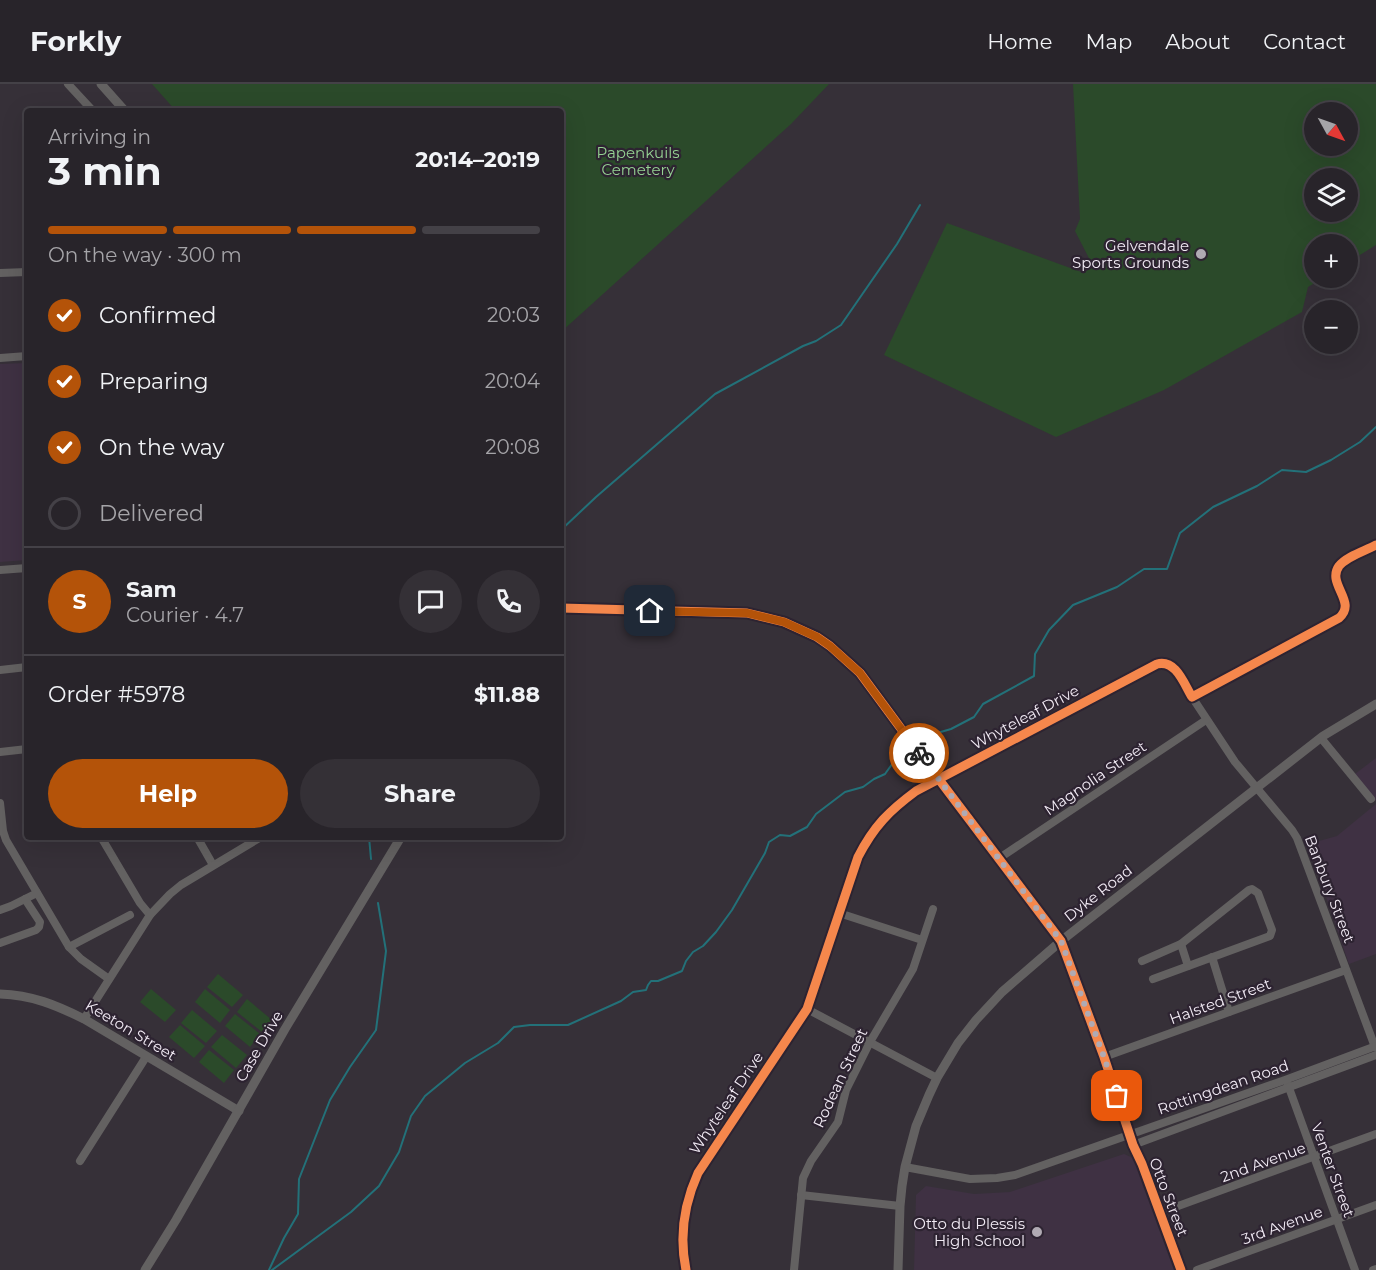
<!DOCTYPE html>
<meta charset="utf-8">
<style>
:root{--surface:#28242a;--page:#343036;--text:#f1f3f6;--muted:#a5a4a8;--line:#444147;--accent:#b45309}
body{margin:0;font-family:Montserrat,sans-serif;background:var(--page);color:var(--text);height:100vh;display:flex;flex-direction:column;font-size:22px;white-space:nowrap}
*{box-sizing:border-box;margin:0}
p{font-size:20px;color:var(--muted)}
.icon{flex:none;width:33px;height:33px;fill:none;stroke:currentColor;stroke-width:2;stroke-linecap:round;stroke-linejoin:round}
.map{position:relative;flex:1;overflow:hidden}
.sheet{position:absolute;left:24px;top:24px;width:540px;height:732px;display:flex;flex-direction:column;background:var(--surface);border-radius:6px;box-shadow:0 6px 24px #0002,0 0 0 2px var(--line)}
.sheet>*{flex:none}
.needle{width:39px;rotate:130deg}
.buttons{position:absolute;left:1304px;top:18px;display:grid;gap:12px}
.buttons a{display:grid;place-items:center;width:54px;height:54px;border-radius:50%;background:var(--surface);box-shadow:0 6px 24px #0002,0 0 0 2px var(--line);font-size:30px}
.pin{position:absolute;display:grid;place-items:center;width:51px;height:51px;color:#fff;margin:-26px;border-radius:12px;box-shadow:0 3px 9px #0006}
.courier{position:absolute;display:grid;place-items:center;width:60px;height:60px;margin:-30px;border:4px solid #b45309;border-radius:50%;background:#fff;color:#222;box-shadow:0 2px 8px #0007}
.head em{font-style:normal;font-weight:700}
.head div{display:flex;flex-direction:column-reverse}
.head{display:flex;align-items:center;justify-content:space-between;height:102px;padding:0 24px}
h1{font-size:39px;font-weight:700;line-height:45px}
.bar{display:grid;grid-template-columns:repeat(4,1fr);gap:9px 6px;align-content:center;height:72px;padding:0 24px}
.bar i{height:8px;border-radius:4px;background:var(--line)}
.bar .selected{background:var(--accent)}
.bar p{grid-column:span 4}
.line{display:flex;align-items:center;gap:15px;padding:0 24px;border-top:2px solid var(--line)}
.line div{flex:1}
.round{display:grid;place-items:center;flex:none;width:63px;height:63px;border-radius:32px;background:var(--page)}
ol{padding:0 24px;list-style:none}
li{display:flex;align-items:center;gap:18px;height:66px}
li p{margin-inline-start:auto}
li .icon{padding:6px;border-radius:50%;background:var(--accent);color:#fff;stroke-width:4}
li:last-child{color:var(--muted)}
li i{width:33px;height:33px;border:3px solid var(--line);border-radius:50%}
.primary-button{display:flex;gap:12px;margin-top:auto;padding:12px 24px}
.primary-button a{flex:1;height:69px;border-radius:36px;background:var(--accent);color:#fff;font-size:24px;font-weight:700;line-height:69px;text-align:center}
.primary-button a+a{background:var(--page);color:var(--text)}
header{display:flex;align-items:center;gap:36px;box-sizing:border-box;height:84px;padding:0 30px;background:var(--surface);border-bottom:2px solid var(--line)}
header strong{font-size:28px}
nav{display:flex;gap:33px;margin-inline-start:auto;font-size:21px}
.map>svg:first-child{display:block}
</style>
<header>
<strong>Forkly</strong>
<nav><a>Home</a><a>Map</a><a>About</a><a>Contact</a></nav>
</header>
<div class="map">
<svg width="1376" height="1186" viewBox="0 0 1376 1186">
<rect width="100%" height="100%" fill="#363038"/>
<g fill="#3f3143">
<polygon points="27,279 27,476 0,478 0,280"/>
<polygon points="1376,674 1376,717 1355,690"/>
<polygon points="1376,720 1376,870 1349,880 1308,760 1337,752"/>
<polygon points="1124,1070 1133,1074 1174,1186 914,1186 916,1111 926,1102 974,1110 1010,1108"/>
</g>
<g fill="#2b4a2a" fill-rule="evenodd">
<polygon points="152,0 829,0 791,40 561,248 561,27 176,27"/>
<path d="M1073 0H1376V161L1347 179V160H1314V194H1323L1308 203 1302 228 1164 306 1056 353 884 271 947 139 1084 189 1093 182 1075 147 1080 135ZM1314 28H1347V62H1314ZM1347 94V128H1314V94Z"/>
<polygon points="218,890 243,911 232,923 207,903"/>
<polygon points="151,905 176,926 165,938 140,918"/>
<polygon points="205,905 230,926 220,939 195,918"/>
<polygon points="247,915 272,936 262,948 237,928"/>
<polygon points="192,926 217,947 206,959 181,939"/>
<polygon points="235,930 260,950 250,963 225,942"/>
<polygon points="180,941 205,962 194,974 169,953"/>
<polygon points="222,951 247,971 236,984 211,963"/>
<polygon points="209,966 234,986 224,999 199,978"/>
</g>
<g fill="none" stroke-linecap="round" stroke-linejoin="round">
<g stroke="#237179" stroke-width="2">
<polyline points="561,446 596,413 715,310 803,262 816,257 841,241 897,160 920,121"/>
<polyline points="914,659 920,654 951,645 974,633 983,620 1034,592 1035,570 1049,546 1073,521 1117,503 1144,485 1167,485 1180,449 1213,423 1257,402 1282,386 1306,388 1331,376 1360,358 1376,343"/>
<polyline points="369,753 371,775"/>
<polyline points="269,1186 284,1154 298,1130 299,1095 330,1016 350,983 376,946 386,867 378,819"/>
<polyline points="272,1186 351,1128 379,1102 399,1068 411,1032 425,1012 465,979 498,959 514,943 530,941 568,941 621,917 633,908 646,906 648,901 651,897 658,897 682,887 686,877 693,868 703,862 716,848 732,826 765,769 769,758 780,751 790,752 807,743 816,730 845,708 863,703 874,695 885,690 895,676 910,663"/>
</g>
<g stroke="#636161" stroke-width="8">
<polyline points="68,0 93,27"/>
<polyline points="0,189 27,188"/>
<polyline points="0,274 27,272"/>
<polyline points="0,486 27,484"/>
<polyline points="0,586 27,583"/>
<polyline points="1192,613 1235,678 1292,746 1297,754 1375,963"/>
<polyline points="1321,654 1371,715"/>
<polyline points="0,668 27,665"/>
<polyline points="0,719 3,747 6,756 69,863 81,875 109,895"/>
<polyline points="101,753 140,819 150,831"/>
<polyline points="197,753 213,781"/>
<polyline points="998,775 1206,636"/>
<polyline points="0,826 11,822 37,809"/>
<polyline points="839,829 922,856"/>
<polyline points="1061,857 1104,973 1133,1061 1142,1080 1181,1186"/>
<polyline points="0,859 36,846 39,843 40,838 25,815"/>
<polyline points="1181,860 1188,882"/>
<polyline points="69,863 130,831"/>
<polyline points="1212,873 1229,928"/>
<polyline points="1142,877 1181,860 1249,806 1252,805 1258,809 1272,846 1270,852 1153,895"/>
<polyline points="807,925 937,994"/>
<polyline points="84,935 150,831 170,810 181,801 261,753"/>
<polyline points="1104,973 1346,886"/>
<polyline points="1288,1001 1355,1186"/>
<polyline points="1133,1061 1376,971"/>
<polyline points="80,1077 146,973"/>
<polyline points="905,1083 970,1095 997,1094 1015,1091 1285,996 1376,962"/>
<polyline points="801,1111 900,1122"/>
<polyline points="1159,1129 1376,1050"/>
<path d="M686 1186C679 1152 684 1120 698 1089L807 925 858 773C874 742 889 727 916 707L1157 580C1176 575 1184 600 1192 613L1339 534C1358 518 1326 500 1339 482 1347 472 1365 467 1376 461"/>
<polyline points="794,1186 803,1094 811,1077 838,1038 846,1006 870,958 913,885 933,825"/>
<polyline points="1197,1186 1376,1121"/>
<polyline points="1373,1186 1376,1185"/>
</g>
<g stroke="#636161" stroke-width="9">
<polyline points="101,0 125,27"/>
<polyline points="561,524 747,529 784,538 817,553 830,562 860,589 919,669 1061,857"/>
<path d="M0 910C32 911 56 921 84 935L239 1027"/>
<polyline points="145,1186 176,1136 285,945 401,753"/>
<polyline points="898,1186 900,1122 902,1102 905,1083 916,1042 929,1011 937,994 958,959 976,936 1002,908 1061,857 1323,652 1376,620"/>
</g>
<defs>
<g id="cycleway">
<polyline points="561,524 747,529 784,538 817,553 830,562 860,589 919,669 1061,857 1104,973 1133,1061 1142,1080 1181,1186"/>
<path d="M686 1186C679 1152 684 1120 698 1089L807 925 858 773C874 742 889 727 916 707L1157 580C1176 575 1184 600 1192 613L1339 534C1358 518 1326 500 1339 482 1347 472 1365 467 1376 461"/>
</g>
</defs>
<use href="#cycleway" stroke="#2d2331" stroke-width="13"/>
<use href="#cycleway" stroke="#f5874c" stroke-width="9"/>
</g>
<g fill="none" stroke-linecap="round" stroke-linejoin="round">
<polyline stroke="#b0aab3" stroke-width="6" stroke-dasharray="0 10.8" points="919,669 1061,857 1104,973 1117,1012"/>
<polyline stroke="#b45309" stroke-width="8" points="650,527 747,529 784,538 817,553 830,562 860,589 919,669"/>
</g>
<g fill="#b0aab3" stroke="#2d2331" stroke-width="2">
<circle cx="1201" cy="170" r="6"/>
<circle cx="1037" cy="1148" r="6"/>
</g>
<g text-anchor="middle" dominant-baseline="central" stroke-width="4.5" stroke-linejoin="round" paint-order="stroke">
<g font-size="15" fill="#95d292" stroke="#2d2331">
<text x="638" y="68">Papenkuils<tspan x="638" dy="17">Cemetery</tspan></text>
</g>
<g font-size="15" fill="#f2ebf5" stroke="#2d2331" text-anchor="end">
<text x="1189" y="161">Gelvendale<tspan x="1189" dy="17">Sports Grounds</tspan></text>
<text x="1025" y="1139">Otto du Plessis<tspan x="1025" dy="17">High School</tspan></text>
</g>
<g font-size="15" fill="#f2ebf5" stroke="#2d2331">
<text transform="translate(1025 633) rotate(-28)">Whyteleaf Drive</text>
<text transform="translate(1095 694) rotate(-34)">Magnolia Street</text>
<text transform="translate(1330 805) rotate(69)">Banbury Street</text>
<text transform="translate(1098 809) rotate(-38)">Dyke Road</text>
<text transform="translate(1220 917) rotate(-20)">Halsted Street</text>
<text transform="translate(131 946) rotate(31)">Keeton Street</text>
<text transform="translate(259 962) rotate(-60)">Case Drive</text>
<text transform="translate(840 994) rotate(-65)">Rodean Street</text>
<text transform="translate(1223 1003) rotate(-19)">Rottingdean Road</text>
<text transform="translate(726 1019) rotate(-56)">Whyteleaf Drive</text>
<text transform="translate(1263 1078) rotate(-20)">2nd Avenue</text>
<text transform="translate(1333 1086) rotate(70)">Venter Street</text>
<text transform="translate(1169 1113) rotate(69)">Otto Street</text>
<text transform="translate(1282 1141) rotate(-20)">3rd Avenue</text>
</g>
</g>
</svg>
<div class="buttons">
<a><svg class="needle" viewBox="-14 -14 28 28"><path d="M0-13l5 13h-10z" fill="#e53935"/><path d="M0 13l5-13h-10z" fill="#a5a4a8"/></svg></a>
<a><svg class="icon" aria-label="layers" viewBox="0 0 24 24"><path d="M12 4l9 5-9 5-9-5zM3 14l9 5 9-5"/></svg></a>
<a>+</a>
<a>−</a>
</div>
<div class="pin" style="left:1117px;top:1012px;background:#ea580c"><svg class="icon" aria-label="bag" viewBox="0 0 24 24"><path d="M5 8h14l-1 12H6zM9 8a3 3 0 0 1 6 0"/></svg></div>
<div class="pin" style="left:650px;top:527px;background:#1f2937"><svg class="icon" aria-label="home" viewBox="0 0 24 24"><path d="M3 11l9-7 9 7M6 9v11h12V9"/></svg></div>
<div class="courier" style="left:919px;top:669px"><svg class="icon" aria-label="bike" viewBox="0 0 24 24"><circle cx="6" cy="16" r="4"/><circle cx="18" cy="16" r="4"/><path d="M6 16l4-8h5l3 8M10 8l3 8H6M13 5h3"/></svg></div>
<section class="sheet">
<div class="head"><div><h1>3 min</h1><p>Arriving in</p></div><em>20:14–20:19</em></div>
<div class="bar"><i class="selected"></i><i class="selected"></i><i class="selected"></i><i></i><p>On the way · 300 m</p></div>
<ol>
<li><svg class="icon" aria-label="check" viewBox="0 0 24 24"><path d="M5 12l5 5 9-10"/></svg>Confirmed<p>20:03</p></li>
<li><svg class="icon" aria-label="check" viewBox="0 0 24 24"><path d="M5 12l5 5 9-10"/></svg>Preparing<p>20:04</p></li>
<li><svg class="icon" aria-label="check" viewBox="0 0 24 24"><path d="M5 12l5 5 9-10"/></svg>On the way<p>20:08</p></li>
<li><i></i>Delivered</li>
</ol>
<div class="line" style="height:108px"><b class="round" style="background:var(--accent);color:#fff">S</b><div><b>Sam</b><p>Courier · 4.7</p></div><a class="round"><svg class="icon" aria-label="chat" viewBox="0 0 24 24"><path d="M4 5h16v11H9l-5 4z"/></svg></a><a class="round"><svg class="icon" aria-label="phone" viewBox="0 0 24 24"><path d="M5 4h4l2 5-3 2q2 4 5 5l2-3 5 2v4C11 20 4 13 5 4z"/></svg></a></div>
<div class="line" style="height:78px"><div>Order #5978</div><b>$11.88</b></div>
<div class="primary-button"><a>Help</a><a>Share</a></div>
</section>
</div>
